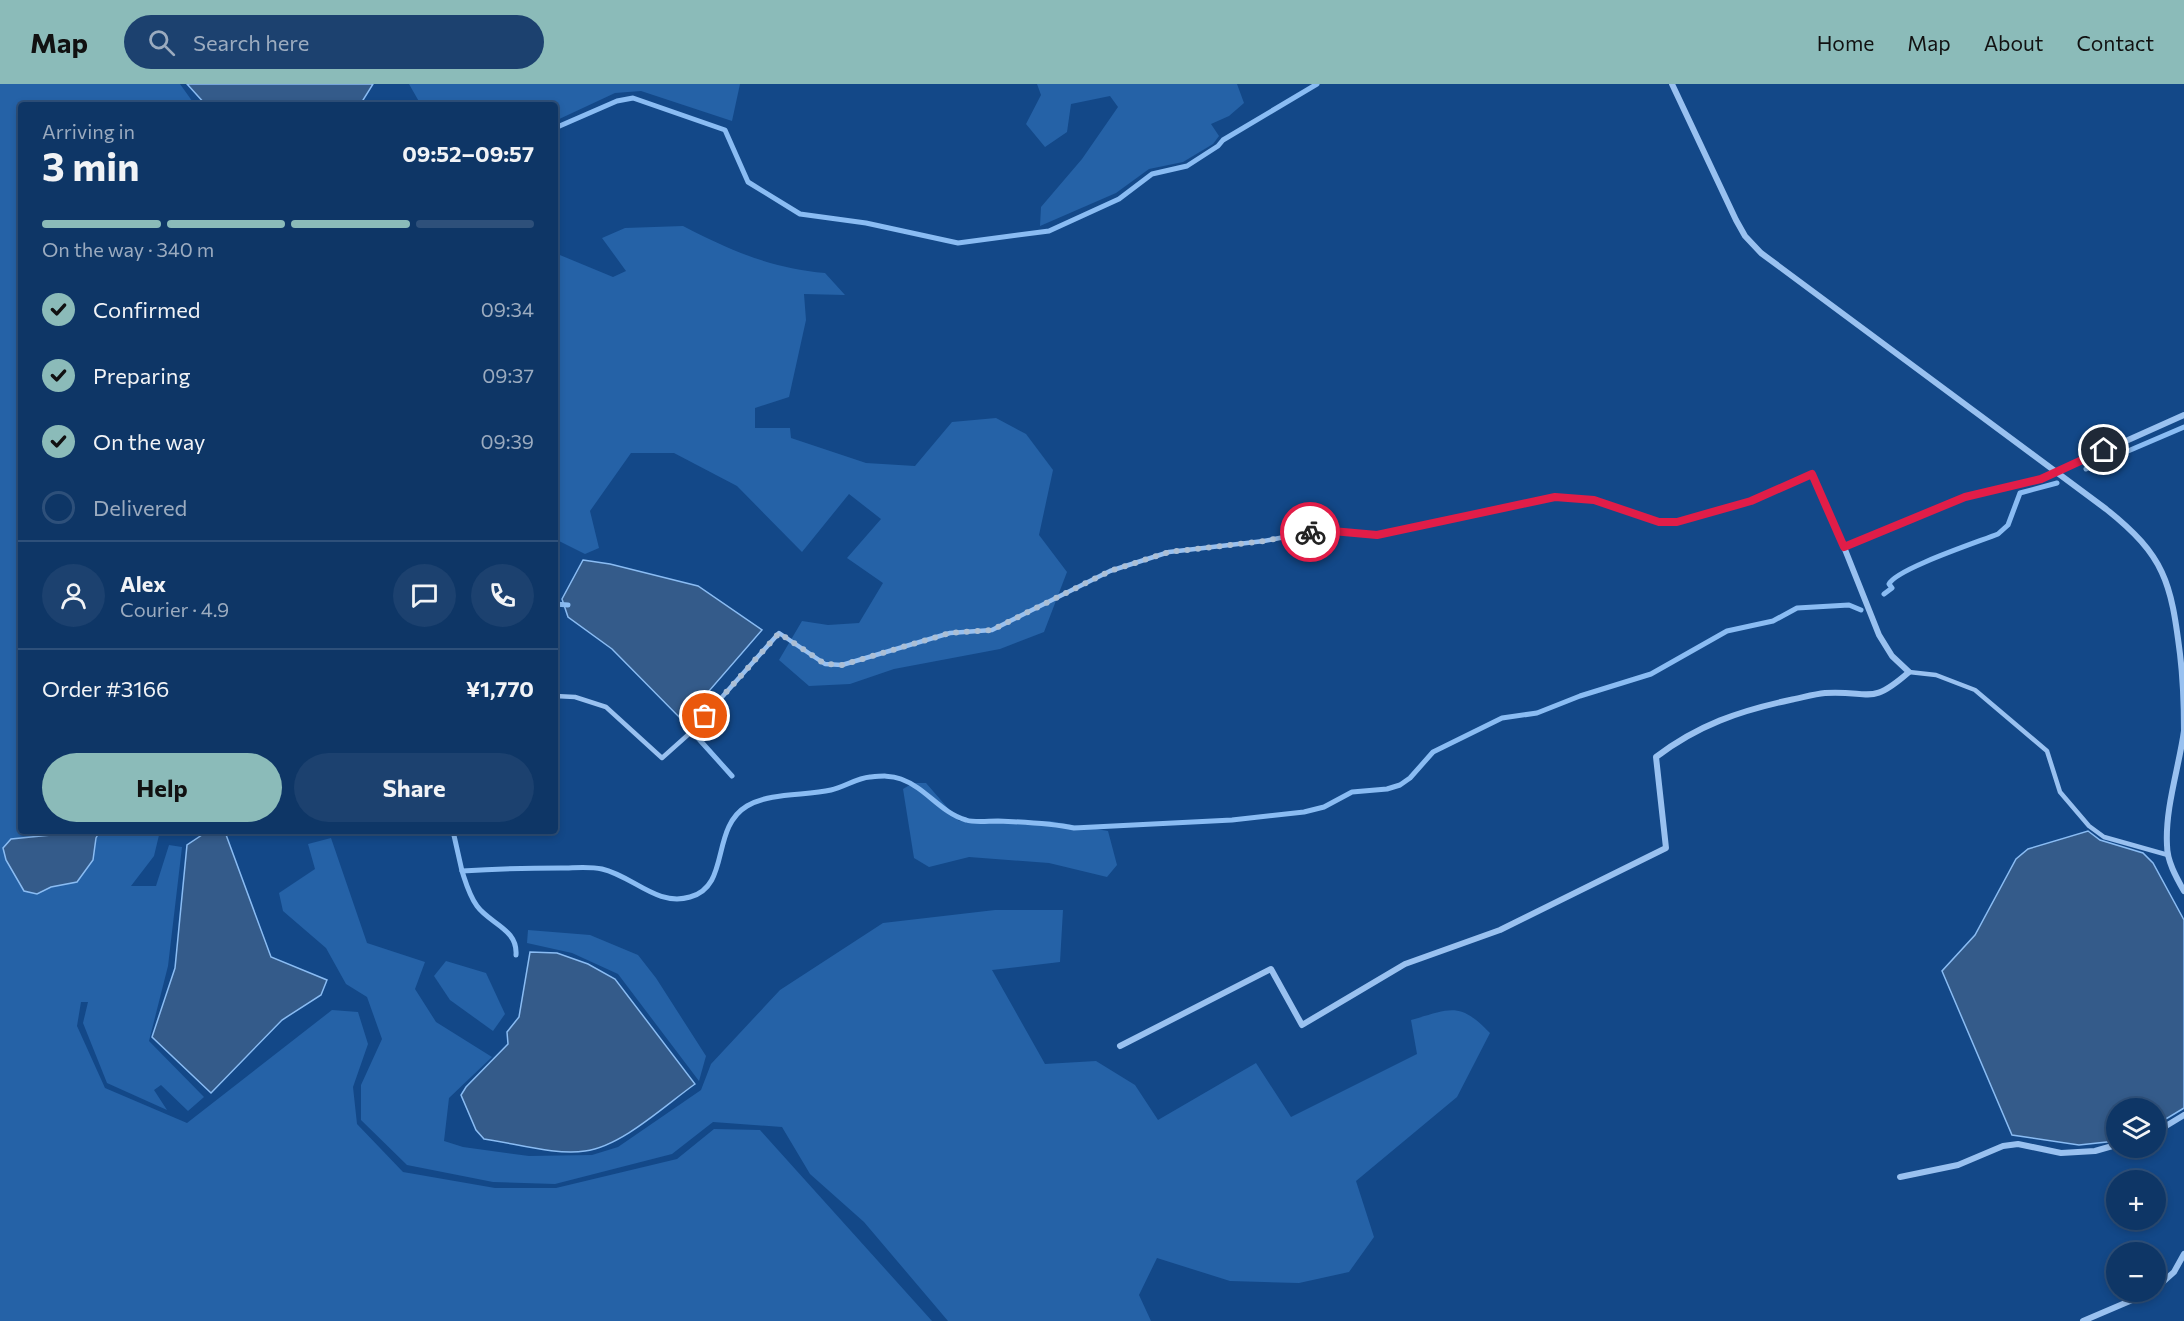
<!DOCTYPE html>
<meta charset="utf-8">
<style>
:root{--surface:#0e3666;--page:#1c416f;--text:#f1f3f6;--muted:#9babbf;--line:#2e507a;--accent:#8bbbb9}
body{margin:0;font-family:Commissioner,sans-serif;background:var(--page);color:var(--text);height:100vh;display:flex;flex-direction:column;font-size:22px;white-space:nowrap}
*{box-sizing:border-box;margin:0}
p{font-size:20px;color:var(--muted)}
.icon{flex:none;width:33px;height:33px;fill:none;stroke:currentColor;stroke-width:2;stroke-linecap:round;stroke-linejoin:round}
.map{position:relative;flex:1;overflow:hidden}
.panel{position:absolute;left:18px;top:18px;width:540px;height:732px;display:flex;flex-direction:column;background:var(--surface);border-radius:6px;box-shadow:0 3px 9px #0003,0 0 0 2px var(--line)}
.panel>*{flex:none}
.controls{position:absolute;left:2106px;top:1014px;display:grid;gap:12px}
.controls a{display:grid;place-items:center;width:60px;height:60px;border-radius:50%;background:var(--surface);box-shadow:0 3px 9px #0003,0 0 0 2px var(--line);font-size:30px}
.pin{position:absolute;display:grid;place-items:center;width:51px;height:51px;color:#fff;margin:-26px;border:3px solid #fff;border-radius:50%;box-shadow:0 2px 6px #0007}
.courier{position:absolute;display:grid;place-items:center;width:60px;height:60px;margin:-30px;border:4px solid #e11d48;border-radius:50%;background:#fff;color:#222;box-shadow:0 2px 8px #0007}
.headline em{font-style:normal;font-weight:700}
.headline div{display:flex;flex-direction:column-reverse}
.headline{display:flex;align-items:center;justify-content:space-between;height:102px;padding:0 24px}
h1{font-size:39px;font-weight:700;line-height:45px}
.bar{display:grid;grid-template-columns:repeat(4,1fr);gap:9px 6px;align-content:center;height:72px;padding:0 24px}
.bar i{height:8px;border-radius:4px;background:var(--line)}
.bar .selected{background:var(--accent)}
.bar p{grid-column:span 4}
.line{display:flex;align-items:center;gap:15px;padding:0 24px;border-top:2px solid var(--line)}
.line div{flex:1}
.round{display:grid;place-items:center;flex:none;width:63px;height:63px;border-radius:32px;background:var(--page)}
ol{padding:0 24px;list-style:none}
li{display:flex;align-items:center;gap:18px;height:66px}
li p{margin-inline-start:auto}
li .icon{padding:6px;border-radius:50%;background:var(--accent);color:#111;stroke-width:4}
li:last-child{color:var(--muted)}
li i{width:33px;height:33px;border:3px solid var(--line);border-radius:50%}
.button{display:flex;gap:12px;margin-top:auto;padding:12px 24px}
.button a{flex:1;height:69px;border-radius:36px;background:var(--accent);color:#111;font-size:24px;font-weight:700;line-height:69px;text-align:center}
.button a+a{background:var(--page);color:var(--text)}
header{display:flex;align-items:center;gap:36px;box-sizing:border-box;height:84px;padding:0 30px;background:var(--accent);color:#111}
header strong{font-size:28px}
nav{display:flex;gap:33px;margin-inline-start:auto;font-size:21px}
.search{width:420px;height:54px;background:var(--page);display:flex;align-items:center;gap:15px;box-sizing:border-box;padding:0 21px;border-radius:33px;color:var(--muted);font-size:22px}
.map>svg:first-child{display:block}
</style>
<header>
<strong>Map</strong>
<div class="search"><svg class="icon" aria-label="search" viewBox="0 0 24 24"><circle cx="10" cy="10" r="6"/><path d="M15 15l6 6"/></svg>Search here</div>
<nav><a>Home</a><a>Map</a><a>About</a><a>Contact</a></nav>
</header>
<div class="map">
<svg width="2184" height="1237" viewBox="0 0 2184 1237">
<rect width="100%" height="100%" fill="#134888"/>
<g fill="#2562a7">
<polygon points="0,0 180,0 195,21 21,21 21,747 160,747 154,772 131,802 156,802 169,761 182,763 168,882 149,957 204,1013 188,1027 161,1001 154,1006 167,1026 107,999 83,939 88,918 81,918 77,942 105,1004 187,1039 332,926 358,928 368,960 353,1003 357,1040 403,1088 495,1104 556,1104 677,1075 714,1045 760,1046 932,1237 0,1237"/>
<polygon points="409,0 740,0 732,37 641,7 615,9 555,37 555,21 421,21"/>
<polygon points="1037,0 1237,0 1244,19 1229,32 1211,40 1219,52 1213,60 1183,78 1149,85 1116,109 1040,142 1041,123 1082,75 1118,23 1110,12 1071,20 1067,48 1045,63 1026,40 1041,11"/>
<path d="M683 142C732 167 770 184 825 189L845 211 804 210 806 236 789 313 755 324V344H790L791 354 866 379 915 382 952 338 996 334 1026 350 1053 386 1039 451 1067 488 1044 548 1000 565 894 585 850 600 809 602 779 576 802 537 828 541 859 539 883 499 847 474 881 435 849 410 802 468 737 402 674 369H631L590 427 599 464 585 470 559 457 555 447V169L613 193 626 187 602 154 625 144Z"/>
<polygon points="913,699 926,699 959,737 1050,737 1108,747 1117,781 1107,793 1049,779 969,773 929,783 914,774 903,705"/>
<path d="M331 754 367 859 425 878 415 905 436 938 492 973 449 1014 444 1057 463 1063 529 1072 592 1071 618 1063 701 1006 711 980 780 906 883 839 995 826H1063L1060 878 992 886 1045 980 1096 977 1135 1001 1158 1036 1256 979 1291 1033 1417 970 1411 936C1451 925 1459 917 1490 949L1457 1013 1356 1097 1374 1153 1349 1188 1299 1199 1230 1197 1157 1174 1139 1211 1151 1237H948L864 1138 810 1090 782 1043 713 1038 672 1070 555 1100 493 1098 407 1081 361 1036V1001L382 955 367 913 346 900 326 864 283 827 279 809 315 785 308 760Z"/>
<polygon points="528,846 590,851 638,871 656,894 706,972 699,997 618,890 572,869 527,859"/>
<polygon points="446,877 486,889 505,930 493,947 450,916 434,892"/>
</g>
<g fill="#345b8a" stroke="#8abcf3" stroke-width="1.5">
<polygon points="187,0 373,0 360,21 206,21"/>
<polygon points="583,476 610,480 698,502 762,546 683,637 612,565 568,533 562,515"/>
<polygon points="54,747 100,747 96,754 93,776 77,798 51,803 37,810 24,807 6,776 3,764 11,755 51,751"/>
<polygon points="208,747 225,748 271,873 327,896 321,911 282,936 211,1009 152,953 175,884 187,761"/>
<polygon points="2088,747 2100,756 2143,769 2153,779 2184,836 2184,1024 2156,1041 2156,1024 2116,1024 2116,1057 2079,1061 2012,1051 1942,887 1975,851 2016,775 2028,765"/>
<path d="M530 868 557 869 588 880 615 895 695 1000C664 1022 622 1062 585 1067 557 1072 514 1059 484 1055L476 1046 461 1011 466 1003 508 960 507 948 519 933Z"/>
</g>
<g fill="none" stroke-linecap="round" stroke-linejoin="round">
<g stroke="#8abcf3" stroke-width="5">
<polyline points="555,44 617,17 633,14 725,46 748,98 800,130 866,139 958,159 1049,147 1119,115 1152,90 1187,82 1218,62 1223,56 1317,0"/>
<polyline points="2086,385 2184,343"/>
<path d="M1884 510 1892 504 1889 500C1896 485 1978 458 1998 450L2008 441 2020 409 2057 399"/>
<polyline points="555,520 568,521"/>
<polyline points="681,632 686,643"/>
<polyline points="697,653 732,692"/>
<path d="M453 747 462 787C495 785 528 784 561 784 574 784 589 782 602 785 633 792 657 823 690 813 731 802 710 744 747 722 771 708 805 712 831 706 844 703 857 694 870 693 881 692 891 691 901 695 926 704 941 729 966 736 975 739 988 737 998 737 1024 738 1049 739 1074 744L1232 736 1304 728 1324 723 1352 708 1387 705 1400 701 1410 694 1433 668 1502 634 1537 629 1580 612 1651 590 1727 547 1773 537 1797 524 1849 521 1861 526"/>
<path d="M462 787C466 799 469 811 477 822 490 840 518 845 516 871"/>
</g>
<g stroke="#99c1f0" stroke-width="4.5">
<polyline points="1909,588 1936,591 1975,606 2047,667 2060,708 2089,742 2104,753 2168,771"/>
<polyline points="555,612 575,613 606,623 662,674 690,649 779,549 825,580 842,581 950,549 992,546 1110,487 1169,468 1264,457 1321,446 1377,451 1555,413 1594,416 1659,438 1677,438 1751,417 1812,390 1844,463"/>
</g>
<g stroke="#99c1f0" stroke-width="6">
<path d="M1672 0 1736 136 1745 152 1761 169 2106 425C2165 472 2171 498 2180 570 2183 595 2184 622 2184 647 2179 683 2165 724 2167 761 2167 777 2176 793 2184 807"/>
<path d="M1120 962 1271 885 1302 941 1405 880 1500 846 1666 764 1656 673C1698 641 1739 627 1790 616 1801 614 1814 610 1825 609 1871 606 1869 623 1909 588L1892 572 1879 551 1844 463 1965 413 2041 395 2184 331"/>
<polyline points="2156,1048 2184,1031"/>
<polyline points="1900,1093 1958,1081 2003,1062 2018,1060 2061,1069 2095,1067 2116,1061"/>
<polyline points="2156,1204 2174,1188 2184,1170"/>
<polyline points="2083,1237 2151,1208"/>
</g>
</g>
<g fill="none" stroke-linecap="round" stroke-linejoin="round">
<polyline stroke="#acbfd5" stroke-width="6" stroke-dasharray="0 10.8" points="705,632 779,549 825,580 842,581 950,549 992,546 1110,487 1169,468 1264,457 1310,448"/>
<polyline stroke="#e11d48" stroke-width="8" points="1310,448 1321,446 1377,451 1555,413 1594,416 1659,438 1677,438 1751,417 1812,390 1844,463 1965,413 2041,395 2104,366"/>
</g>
</svg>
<div class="controls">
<a><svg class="icon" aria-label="layers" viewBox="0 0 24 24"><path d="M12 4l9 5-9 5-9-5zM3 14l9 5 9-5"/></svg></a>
<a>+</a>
<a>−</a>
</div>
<div class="pin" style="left:705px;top:632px;background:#ea580c"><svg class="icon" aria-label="bag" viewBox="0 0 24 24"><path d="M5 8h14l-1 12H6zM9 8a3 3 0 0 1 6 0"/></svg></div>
<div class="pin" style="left:2104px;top:366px;background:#1f2937"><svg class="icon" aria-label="home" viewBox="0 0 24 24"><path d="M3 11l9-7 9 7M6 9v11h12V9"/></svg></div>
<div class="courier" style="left:1310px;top:448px"><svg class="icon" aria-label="bike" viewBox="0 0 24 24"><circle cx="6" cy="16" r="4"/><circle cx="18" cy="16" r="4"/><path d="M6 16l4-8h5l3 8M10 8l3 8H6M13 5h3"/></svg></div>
<section class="panel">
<div class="headline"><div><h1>3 min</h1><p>Arriving in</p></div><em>09:52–09:57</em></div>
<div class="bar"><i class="selected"></i><i class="selected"></i><i class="selected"></i><i></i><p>On the way · 340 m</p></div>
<ol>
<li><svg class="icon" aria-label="check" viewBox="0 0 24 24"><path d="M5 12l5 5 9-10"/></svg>Confirmed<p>09:34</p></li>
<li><svg class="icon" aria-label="check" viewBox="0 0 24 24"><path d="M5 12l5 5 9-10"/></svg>Preparing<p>09:37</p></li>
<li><svg class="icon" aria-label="check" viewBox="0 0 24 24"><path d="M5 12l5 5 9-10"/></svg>On the way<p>09:39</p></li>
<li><i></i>Delivered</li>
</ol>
<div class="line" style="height:108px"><a class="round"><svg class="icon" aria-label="person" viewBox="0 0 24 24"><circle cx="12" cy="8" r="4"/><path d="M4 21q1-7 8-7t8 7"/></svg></a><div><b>Alex</b><p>Courier · 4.9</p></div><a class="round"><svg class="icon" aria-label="chat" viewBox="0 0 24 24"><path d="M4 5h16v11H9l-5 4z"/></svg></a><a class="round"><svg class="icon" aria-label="phone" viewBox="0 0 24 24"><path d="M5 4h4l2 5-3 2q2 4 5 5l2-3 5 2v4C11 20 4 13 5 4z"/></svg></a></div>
<div class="line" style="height:78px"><div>Order #3166</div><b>¥1,770</b></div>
<div class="button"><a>Help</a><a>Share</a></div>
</section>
</div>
